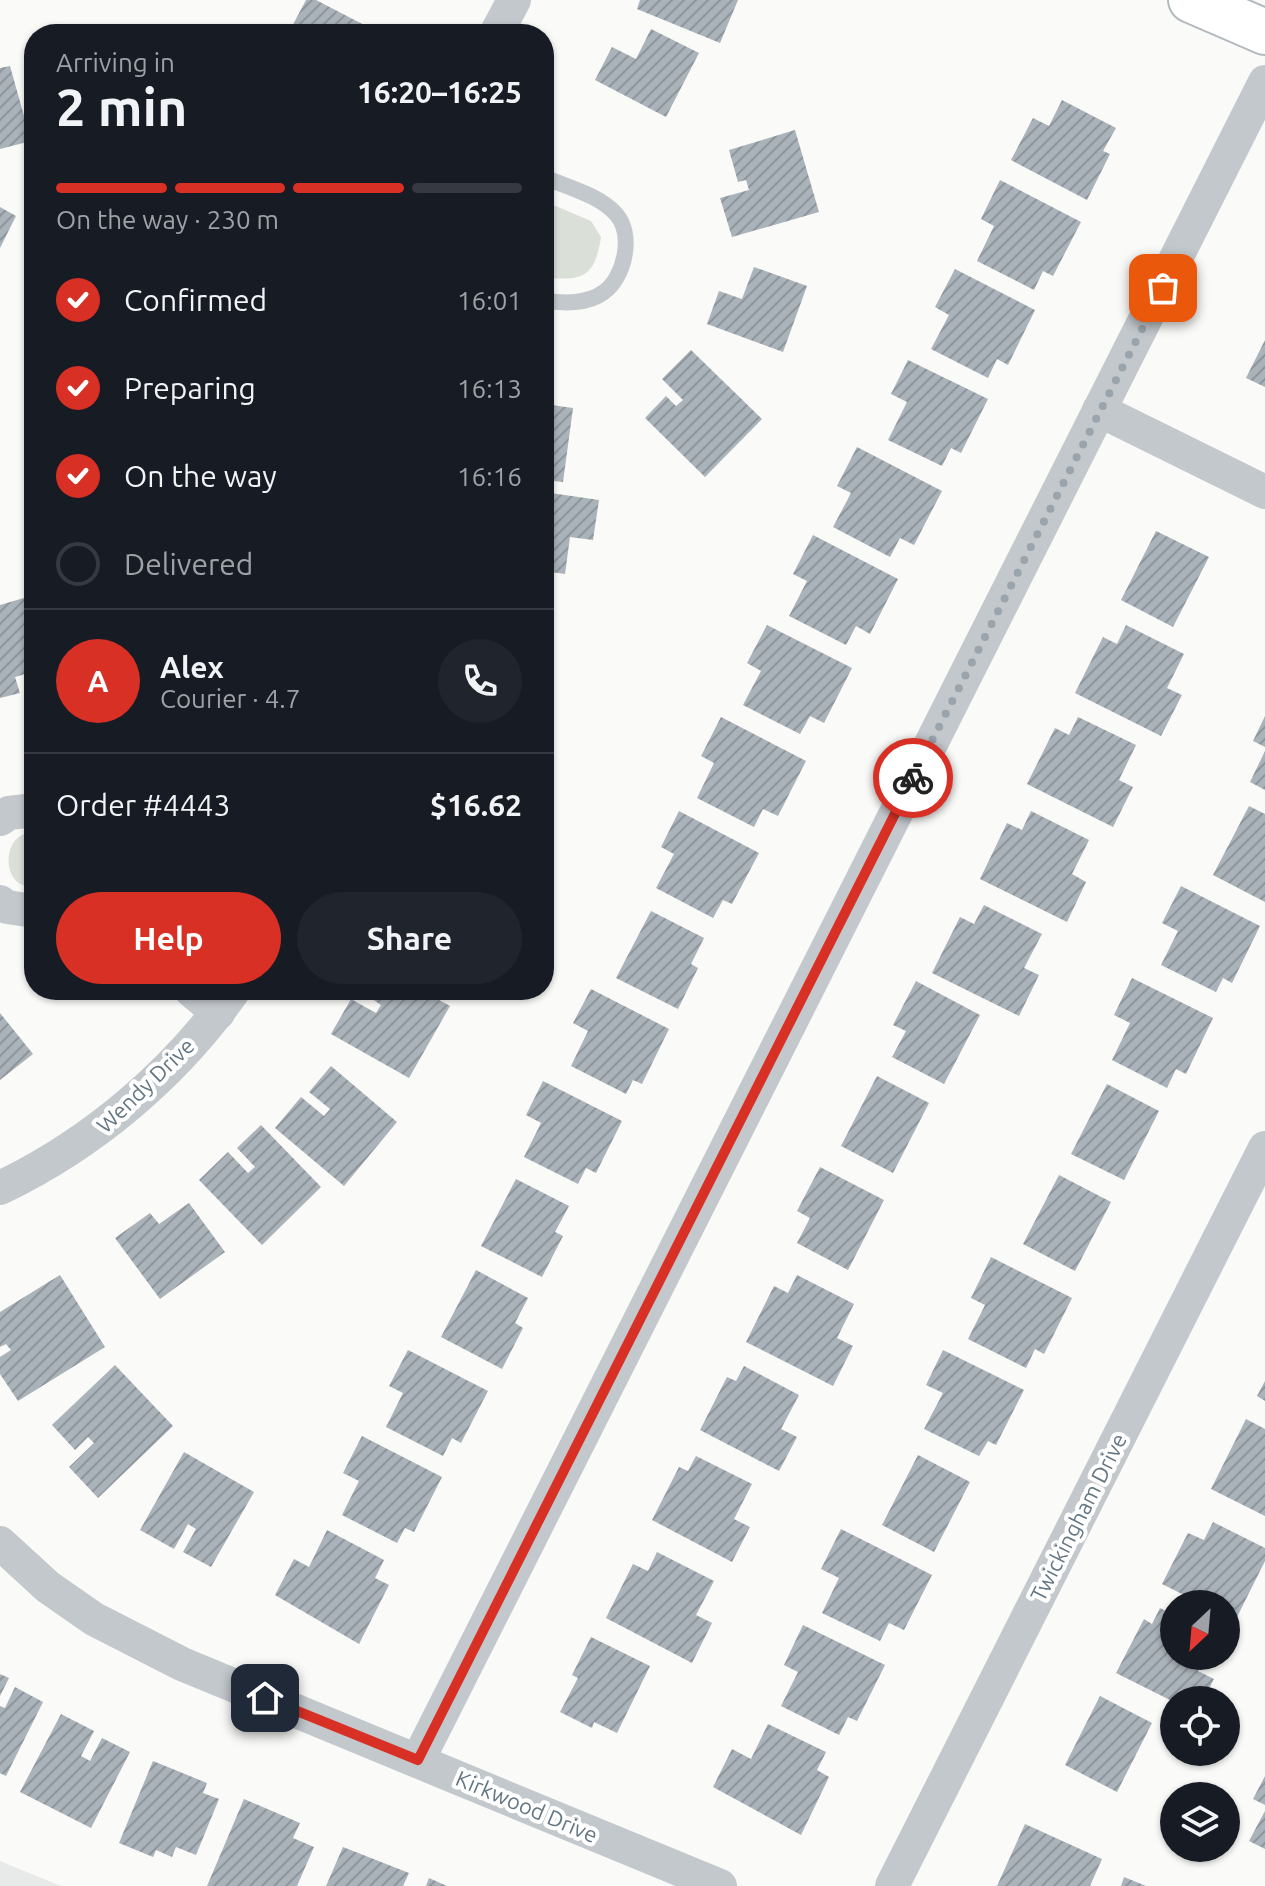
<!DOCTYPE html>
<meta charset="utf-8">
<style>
:root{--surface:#171b24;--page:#20242c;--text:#f1f3f6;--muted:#9ea1a6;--line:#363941;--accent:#d93025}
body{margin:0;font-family:Ubuntu,sans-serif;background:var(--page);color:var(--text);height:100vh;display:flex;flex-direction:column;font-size:30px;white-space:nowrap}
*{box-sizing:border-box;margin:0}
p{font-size:26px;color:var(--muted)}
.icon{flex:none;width:44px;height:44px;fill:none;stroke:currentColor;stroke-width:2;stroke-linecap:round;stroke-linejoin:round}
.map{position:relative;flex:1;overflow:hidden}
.details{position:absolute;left:24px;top:24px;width:530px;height:976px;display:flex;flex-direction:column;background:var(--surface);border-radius:32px;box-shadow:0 2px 6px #0004}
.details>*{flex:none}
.needle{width:52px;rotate:206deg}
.buttons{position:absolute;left:1160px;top:1590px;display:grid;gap:16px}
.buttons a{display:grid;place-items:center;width:80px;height:80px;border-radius:50%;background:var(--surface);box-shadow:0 2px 6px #0004;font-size:40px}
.pin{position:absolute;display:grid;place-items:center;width:68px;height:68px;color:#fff;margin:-34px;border-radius:16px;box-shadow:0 4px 12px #0006}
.courier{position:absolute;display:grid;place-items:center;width:80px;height:80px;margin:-40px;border:6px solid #d93025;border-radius:50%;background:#fff;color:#222;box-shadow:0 2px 10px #0007}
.head em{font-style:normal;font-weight:700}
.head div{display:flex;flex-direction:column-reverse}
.head{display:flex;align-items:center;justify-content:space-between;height:136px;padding:0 32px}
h1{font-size:52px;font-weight:700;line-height:60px}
.bar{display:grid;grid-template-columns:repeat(4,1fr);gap:12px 8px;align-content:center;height:96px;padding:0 32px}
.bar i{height:10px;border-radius:6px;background:var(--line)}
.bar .active{background:var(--accent)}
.bar p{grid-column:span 4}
.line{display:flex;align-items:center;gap:20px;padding:0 32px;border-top:2px solid var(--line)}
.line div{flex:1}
.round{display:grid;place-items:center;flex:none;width:84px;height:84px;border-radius:42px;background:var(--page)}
ol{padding:0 32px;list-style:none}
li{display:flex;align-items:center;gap:24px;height:88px}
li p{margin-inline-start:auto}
li .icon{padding:8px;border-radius:50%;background:var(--accent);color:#fff;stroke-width:4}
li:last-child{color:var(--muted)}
li i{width:44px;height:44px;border:4px solid var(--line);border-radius:50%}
.action{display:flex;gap:16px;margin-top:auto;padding:16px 32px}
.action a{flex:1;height:92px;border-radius:48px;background:var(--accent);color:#fff;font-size:32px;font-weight:700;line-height:92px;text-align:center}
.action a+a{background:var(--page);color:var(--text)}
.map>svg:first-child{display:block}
</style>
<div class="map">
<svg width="1265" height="1886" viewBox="0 0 1265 1886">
<defs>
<pattern id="building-hatch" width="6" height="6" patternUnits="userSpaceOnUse" patternTransform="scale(2)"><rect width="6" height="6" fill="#aab3b9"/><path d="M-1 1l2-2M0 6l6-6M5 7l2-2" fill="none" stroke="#8e969c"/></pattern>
</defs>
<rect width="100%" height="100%" fill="#fafaf8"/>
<polygon fill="#e8e9e9" points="0,1861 61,1886 0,1886"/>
<g fill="#dadfd7">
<path d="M544 201 591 221 601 237C595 277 582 282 544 277Z"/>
<path d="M34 833V886C0 891 0 830 34 833Z"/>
</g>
<g fill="url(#building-hatch)">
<polygon points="306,0 316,0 370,28 367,34 288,34"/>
<polygon points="640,0 738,0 720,43 637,9"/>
<polygon points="651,29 699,53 666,117 595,80 612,47 636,59"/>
<polygon points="10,66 31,141 0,149 0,68"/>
<polygon points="1062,100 1116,128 1103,151 1110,154 1087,200 1011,160 1033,118 1049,126"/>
<polygon points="795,130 819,212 732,237 720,198 749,190 746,180 738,182 729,150"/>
<polygon points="1000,180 1081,222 1053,276 1043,271 1034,290 977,261 994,226 981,219"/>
<polygon points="0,207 16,216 0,248"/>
<polygon points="754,267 807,286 783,352 707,324 719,291 742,299"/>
<polygon points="955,269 1035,310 1008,365 997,359 988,378 931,349 949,315 935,307"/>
<polygon points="1265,340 1265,387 1246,378"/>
<polygon points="691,350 762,419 705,477 645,418 666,396 676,406 683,400 662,379"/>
<polygon points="908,360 988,399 961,453 951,448 942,466 888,440 907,402 891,394"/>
<polygon points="544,404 573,408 563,482 544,480"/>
<polygon points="857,447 942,491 914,545 900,538 890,557 833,527 851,493 837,486"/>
<polygon points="544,492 599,500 593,540 570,537 565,574 544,571"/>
<polygon points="1156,531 1209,557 1173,627 1121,600"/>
<polygon points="813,535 898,579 870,634 856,626 846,645 789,616 807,581 793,574"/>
<polygon points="544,587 549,588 546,610 544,610"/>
<polygon points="34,595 34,701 25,674 15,677 20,693 0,698 0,605"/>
<polygon points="767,625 852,668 824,723 810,716 800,734 743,705 761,671 747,663"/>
<polygon points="1126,625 1184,654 1167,688 1182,695 1161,736 1075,693 1103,637 1117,644"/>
<polygon points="1265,716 1265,747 1253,741"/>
<polygon points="721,717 806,761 778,816 763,809 754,827 697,798 714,763 701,756"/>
<polygon points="1078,717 1136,745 1119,780 1133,787 1113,827 1027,784 1055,728 1069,735"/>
<polygon points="1265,751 1265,790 1250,782"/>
<polygon points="1249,806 1265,814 1265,902 1213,875"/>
<polygon points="679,811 759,853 732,904 723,900 713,918 656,888 674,854 661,847"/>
<polygon points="1031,811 1089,840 1072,874 1086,882 1067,922 980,879 1007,823 1022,830"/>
<polygon points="1181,886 1260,926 1232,983 1223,978 1216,992 1161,965 1178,931 1162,923"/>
<polygon points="984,905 1042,934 1024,968 1039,975 1019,1016 932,973 960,917 974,924"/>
<polygon points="651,911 704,938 691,964 698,968 678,1009 616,978"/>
<polygon points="1132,978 1213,1018 1186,1074 1176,1069 1167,1088 1112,1060 1130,1023 1114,1015"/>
<polygon points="916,981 980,1015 944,1084 892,1057 906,1031 893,1025"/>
<polygon points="591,989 669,1029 642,1084 633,1080 626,1094 571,1066 588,1031 573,1023"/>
<polygon points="359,990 421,990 450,1006 409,1078 331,1034 351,999 376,1013 381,1005"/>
<polygon points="0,1013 33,1054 0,1080"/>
<polygon points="331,1066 397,1122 344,1186 275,1128 301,1097 324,1116 330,1109 309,1092"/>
<polygon points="877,1076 929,1103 893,1173 841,1146"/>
<polygon points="543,1081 622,1121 596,1173 586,1168 578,1184 524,1157 541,1123 526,1115"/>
<polygon points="1107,1084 1159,1111 1124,1180 1071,1154"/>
<polygon points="261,1125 321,1187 262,1245 199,1180 228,1152 248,1173 255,1167 237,1148"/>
<polygon points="820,1167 884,1200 848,1270 797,1243 810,1218 797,1211"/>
<polygon points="1059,1175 1111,1202 1075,1271 1023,1244"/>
<polygon points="516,1179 569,1206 555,1232 563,1236 542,1277 481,1246"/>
<polygon points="189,1203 225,1252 160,1299 115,1238 150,1213 159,1224"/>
<polygon points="991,1257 1072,1298 1044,1354 1035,1349 1026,1368 968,1339 985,1305 971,1298"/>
<polygon points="476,1270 528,1298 515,1323 523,1328 502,1369 441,1337"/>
<polygon points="60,1275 105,1347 18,1401 0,1374 0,1357 11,1350 6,1344 0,1347 0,1312"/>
<polygon points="797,1275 854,1304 837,1338 853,1346 833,1386 746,1342 774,1286 788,1293"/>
<polygon points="408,1350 488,1391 461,1443 452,1438 443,1456 386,1427 403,1393 389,1386"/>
<polygon points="943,1350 1024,1390 996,1445 988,1441 979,1456 924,1429 943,1393 926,1385"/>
<polygon points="115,1365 173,1426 98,1498 69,1467 94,1443 88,1437 75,1450 52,1425"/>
<polygon points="744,1366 799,1395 781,1429 797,1437 779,1471 700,1430 727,1377 736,1381"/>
<polygon points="1265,1381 1265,1401 1257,1396"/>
<polygon points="1246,1419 1265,1429 1265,1516 1211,1489"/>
<polygon points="362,1436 442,1477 414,1532 405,1528 397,1543 342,1515 359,1481 343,1473"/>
<polygon points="184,1452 254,1492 211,1567 183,1552 196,1529 188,1524 174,1549 140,1530"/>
<polygon points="918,1455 970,1482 934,1552 882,1525"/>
<polygon points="696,1456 752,1484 734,1519 750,1527 732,1562 652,1520 679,1467 688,1471"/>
<polygon points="1213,1522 1265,1548 1265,1561 1235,1621 1226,1616 1226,1604 1202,1604 1162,1584 1188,1533 1204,1540"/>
<polygon points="841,1529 932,1575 904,1630 889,1623 880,1641 822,1613 839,1578 821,1569"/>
<polygon points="327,1530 384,1560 375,1578 389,1585 359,1644 275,1595 294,1559 309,1567"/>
<polygon points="657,1552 714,1581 696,1615 712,1623 692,1663 606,1618 633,1564 648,1571"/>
<polygon points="1160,1608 1174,1615 1174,1656 1206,1656 1198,1671 1214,1679 1203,1700 1174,1702 1116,1673 1144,1619 1152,1624"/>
<polygon points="803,1625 885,1665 857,1721 848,1717 839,1735 781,1706 798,1672 784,1665"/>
<polygon points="591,1637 650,1666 617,1733 594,1722 592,1728 560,1712 578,1678 572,1675"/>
<polygon points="0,1674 9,1678 0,1696"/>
<polygon points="15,1687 43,1702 6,1776 0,1773 0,1706 5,1708"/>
<polygon points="1100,1696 1152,1723 1117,1792 1065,1765"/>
<polygon points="61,1714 94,1731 81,1756 90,1761 102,1738 130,1752 91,1828 20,1792"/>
<polygon points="768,1724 826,1752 817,1770 829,1777 801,1835 713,1787 732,1749 751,1759"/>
<polygon points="153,1761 207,1783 203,1793 219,1799 196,1855 176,1847 172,1857 156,1850 153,1857 119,1843"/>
<polygon points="1265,1776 1265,1805 1253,1799"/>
<polygon points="244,1799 300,1823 293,1838 314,1847 297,1886 207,1886"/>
<polygon points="1265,1811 1265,1849 1249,1841"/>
<polygon points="1025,1824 1102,1859 1090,1886 997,1886"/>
<polygon points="343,1847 409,1873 403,1886 326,1886"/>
<polygon points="1124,1877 1146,1886 1121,1886"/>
<polygon points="429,1878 447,1886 426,1886"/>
</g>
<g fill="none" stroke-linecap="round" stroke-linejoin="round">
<defs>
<polyline id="secondary" points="1191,0 1265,32"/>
</defs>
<use href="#secondary" stroke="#b3babf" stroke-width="48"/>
<path stroke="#c3c8cc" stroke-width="16" d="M544 177C567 187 599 195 616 214 634 234 625 277 604 292 588 304 563 304 544 300"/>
<g stroke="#c3c8cc" stroke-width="34">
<polyline points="496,34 514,0"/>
<polyline points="1099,410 1265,492"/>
<polyline points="0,819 9,813 34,810"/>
<polyline points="0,902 7,907 34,911"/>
<polyline points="191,990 218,1013"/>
<path d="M0 1188C92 1144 175 1074 234 990"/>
<polyline points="0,1543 48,1587 94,1619 182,1664 720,1886"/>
<polyline points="418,1760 1265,82"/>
<polyline points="892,1886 1265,1148"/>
</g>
<use href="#secondary" stroke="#fff" stroke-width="44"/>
</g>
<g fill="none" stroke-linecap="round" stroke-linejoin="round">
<polyline stroke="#99a4ac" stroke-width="8" stroke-dasharray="0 14.4" points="913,778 1163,288"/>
<polyline stroke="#d93025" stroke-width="10" points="265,1698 418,1760 913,778"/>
</g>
<g text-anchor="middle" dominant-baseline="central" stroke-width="8" stroke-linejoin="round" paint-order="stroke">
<g font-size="22" fill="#657683" stroke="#fff">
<text transform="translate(145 1085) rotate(-44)">Wendy Drive</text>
<text transform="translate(1078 1517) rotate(-63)">Twickingham Drive</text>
<text transform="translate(527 1806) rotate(23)">Kirkwood Drive</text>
</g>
</g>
</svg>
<div class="buttons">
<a><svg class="needle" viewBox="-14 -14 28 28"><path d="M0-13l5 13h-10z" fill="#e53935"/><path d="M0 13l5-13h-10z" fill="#9ea1a6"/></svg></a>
<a><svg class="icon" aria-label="locate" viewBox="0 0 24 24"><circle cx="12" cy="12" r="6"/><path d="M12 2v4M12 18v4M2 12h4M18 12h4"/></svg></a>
<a><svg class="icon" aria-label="layers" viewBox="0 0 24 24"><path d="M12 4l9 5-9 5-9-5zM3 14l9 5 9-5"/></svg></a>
</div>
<div class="pin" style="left:1163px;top:288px;background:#ea580c"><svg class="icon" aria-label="bag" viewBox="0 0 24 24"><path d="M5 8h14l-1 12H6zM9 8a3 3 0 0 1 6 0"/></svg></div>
<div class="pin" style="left:265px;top:1698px;background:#1f2937"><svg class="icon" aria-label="home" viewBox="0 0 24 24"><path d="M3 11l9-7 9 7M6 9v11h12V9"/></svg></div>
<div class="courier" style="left:913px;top:778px"><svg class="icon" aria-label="bike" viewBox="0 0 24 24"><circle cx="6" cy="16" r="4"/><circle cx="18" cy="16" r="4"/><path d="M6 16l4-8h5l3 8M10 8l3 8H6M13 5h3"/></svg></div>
<section class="details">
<div class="head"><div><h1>2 min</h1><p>Arriving in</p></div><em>16:20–16:25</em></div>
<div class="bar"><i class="active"></i><i class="active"></i><i class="active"></i><i></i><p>On the way · 230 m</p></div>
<ol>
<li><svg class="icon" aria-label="check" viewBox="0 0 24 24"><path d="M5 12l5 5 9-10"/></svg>Confirmed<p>16:01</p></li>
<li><svg class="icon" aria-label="check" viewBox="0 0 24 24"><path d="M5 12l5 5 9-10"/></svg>Preparing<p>16:13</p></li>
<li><svg class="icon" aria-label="check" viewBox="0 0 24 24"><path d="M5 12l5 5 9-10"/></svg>On the way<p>16:16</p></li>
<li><i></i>Delivered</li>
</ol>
<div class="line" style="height:144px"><b class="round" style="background:var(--accent);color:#fff">A</b><div><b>Alex</b><p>Courier · 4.7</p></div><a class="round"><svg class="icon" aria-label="phone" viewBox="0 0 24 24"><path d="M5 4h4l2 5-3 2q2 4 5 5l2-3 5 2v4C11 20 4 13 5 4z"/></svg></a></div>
<div class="line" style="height:104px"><div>Order #4443</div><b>$16.62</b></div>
<div class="action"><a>Help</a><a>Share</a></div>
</section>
</div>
